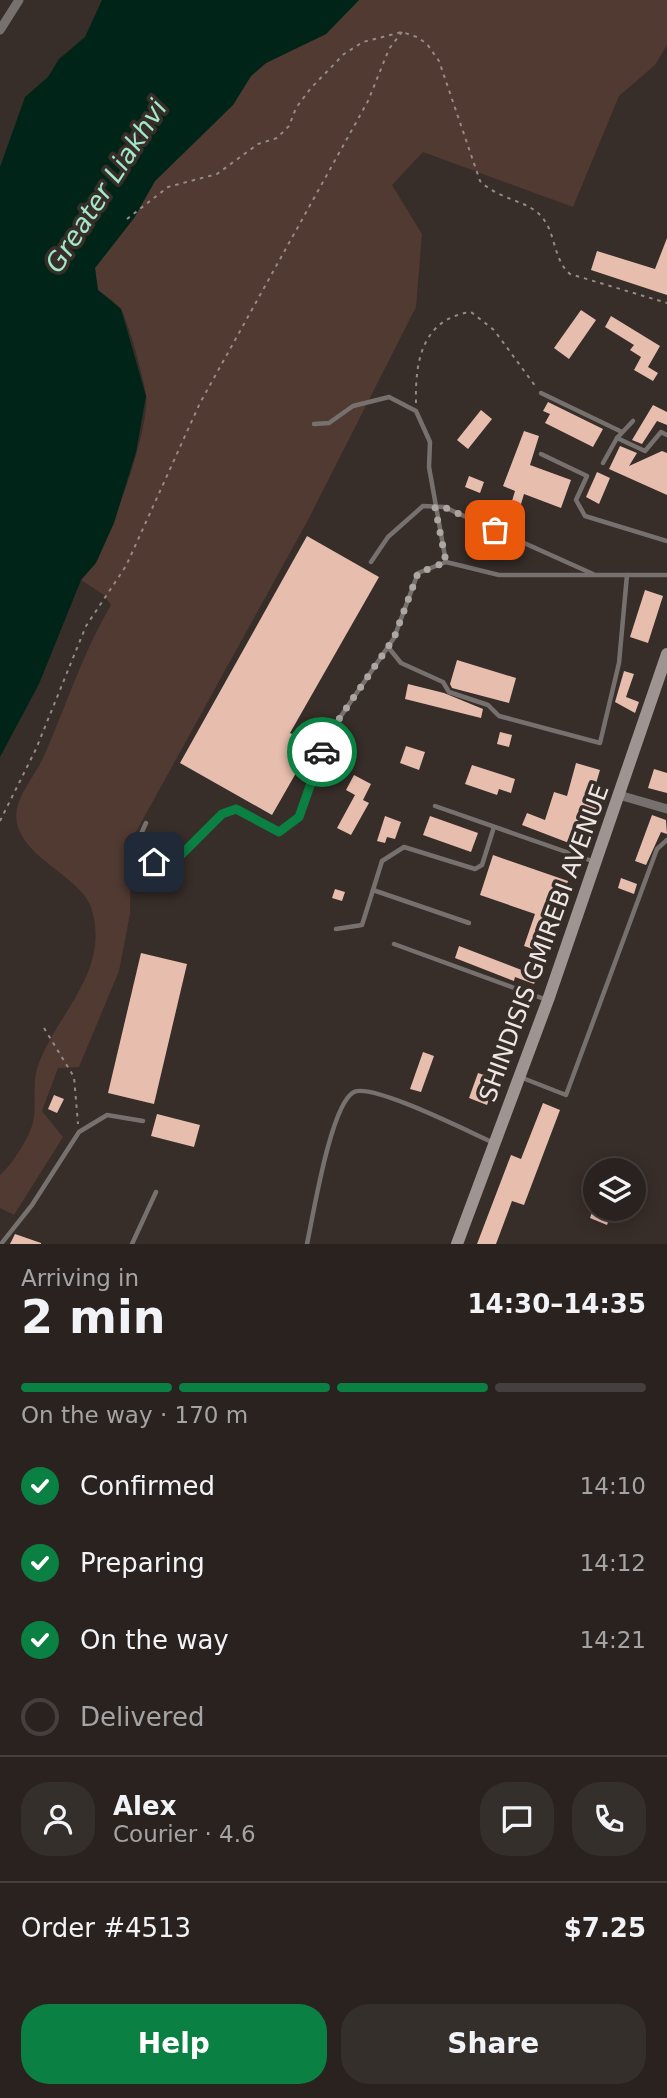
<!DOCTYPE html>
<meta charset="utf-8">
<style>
:root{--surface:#29221f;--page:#352f2c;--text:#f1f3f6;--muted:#a5a4a4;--line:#453f3d;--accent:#0b8043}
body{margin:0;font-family:"DejaVu Sans",sans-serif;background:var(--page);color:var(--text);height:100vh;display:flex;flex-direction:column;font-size:26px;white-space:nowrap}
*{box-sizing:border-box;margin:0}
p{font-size:23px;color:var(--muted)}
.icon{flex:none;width:38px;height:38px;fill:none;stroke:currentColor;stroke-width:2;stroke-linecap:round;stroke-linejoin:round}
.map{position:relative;height:1244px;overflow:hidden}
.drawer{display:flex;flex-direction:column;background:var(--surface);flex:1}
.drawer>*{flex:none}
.buttons{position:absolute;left:583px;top:1158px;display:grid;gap:14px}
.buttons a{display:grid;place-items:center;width:63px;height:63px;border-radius:50%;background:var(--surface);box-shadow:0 4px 18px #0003,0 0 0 2px var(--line);font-size:35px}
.pin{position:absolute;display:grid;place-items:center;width:60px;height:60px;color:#fff;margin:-30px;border-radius:14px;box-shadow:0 4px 10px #0006}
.courier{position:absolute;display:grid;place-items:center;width:70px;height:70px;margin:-35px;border:5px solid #0b8043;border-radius:50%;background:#fff;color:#222;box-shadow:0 2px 9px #0007}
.head em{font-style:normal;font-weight:700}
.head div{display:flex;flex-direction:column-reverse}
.head{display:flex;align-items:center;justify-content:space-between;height:119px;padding:0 21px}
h1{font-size:46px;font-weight:700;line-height:52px}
.bar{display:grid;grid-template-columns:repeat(4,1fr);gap:10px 7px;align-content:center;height:84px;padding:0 21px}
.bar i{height:9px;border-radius:5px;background:var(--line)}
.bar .selected{background:var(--accent)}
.bar p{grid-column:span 4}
.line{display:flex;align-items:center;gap:18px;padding:0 21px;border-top:2px solid var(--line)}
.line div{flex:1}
.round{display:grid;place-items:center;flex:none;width:74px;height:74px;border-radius:28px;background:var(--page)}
ol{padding:0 21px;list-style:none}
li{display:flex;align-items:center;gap:21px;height:77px}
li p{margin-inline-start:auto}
li .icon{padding:7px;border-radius:50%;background:var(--accent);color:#fff;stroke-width:4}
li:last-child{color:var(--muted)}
li i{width:38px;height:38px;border:4px solid var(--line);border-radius:50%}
.cta{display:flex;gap:14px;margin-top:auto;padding:14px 21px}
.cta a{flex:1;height:80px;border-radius:28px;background:var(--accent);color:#fff;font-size:28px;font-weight:700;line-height:80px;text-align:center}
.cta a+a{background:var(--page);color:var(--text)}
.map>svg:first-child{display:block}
</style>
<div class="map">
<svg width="667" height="1244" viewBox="0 0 667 1244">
<rect width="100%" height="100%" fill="#372d29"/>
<path fill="#513a31" d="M359 0H667V45L655 65 619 96 573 207 423 152 392 185 422 234 416 307 308 520 131 841 130 914 119 971 79 1067 58 1068 42 1111 63 1137 14 1215 0 1208V1175C11 1166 30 1137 33 1122 37 1105 32 1086 37 1069 55 1013 112 973 91 907 80 874 8 853 17 808 21 791 37 772 44 756 66 706 83 652 111 605L104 595 81 580C106 555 151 429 146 394 143 376 130 328 122 311 118 303 105 296 98 290L95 268 134 218 155 181 233 105 251 76 266 63 326 34Z"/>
<polygon fill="#002518" points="102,0 359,0 326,34 266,63 251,76 233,105 155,181 134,218 95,268 98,290 121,309 146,396 136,452 114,523 96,563 81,580 39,684 0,757 0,167 25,97 48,77 59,59 85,37"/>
<g fill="#e7bdae">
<polygon points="667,238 667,295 591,270 597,251 655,269"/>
<polygon points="581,310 596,320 569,359 554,348"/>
<polygon points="611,316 660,346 648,367 658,373 653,381 634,370 641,357 630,350 634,345 605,327"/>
<polygon points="548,402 603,429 593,447 545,423 550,414 543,411"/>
<polygon points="653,405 667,412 667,425 657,421 642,444 632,440"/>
<polygon points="481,410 492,419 468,449 457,440"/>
<polygon points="524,431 539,436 530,465 571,480 561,508 524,494 521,504 512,501 515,491 503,486"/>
<polygon points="620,446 637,453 629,466 662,451 667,453 667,495 609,469"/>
<polygon points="597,472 610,478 599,504 586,497"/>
<polygon points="469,476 484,482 480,493 465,487"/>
<polygon points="307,536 379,577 290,733 312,745 272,815 180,763"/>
<polygon points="645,590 663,596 648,643 630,637"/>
<polygon points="457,660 516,678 509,703 452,688 450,684"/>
<polygon points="624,671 634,674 626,697 639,702 635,713 615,702"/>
<polygon points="408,684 444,693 483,709 481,718 405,699"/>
<polygon points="500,732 512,735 509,747 497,744"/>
<polygon points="406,746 425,752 419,770 400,763"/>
<polygon points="576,763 600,770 590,804 598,806 582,848 522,825 527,813 545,820 554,792 567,796"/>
<polygon points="472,765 515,779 511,793 499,789 497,795 465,784"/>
<polygon points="654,769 667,773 667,793 648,788"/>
<polygon points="354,775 371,784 363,800 369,803 351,835 337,828 355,795 346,790"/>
<polygon points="652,815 666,820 667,834 661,832 646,865 635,861"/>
<polygon points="385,816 401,822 395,839 387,837 385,843 377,841"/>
<polygon points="430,816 478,833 471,852 423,835"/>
<polygon points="493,855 568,881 544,953 524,946 535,914 480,895"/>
<polygon points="621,878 637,884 634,894 618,888"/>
<polygon points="335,889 345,892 342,901 332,898"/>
<polygon points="459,946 537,976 534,984 515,977 514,981 455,958"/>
<polygon points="141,953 187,964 154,1104 108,1093"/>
<polygon points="423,1052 434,1056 421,1092 410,1089"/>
<polygon points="478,1073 496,1079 487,1105 469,1098"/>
<polygon points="54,1095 64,1099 57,1113 48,1109"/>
<polygon points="543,1103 560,1110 524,1205 512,1201 496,1244 477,1244 511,1155 521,1159"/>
<polygon points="157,1114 200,1125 194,1147 151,1136"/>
<polygon points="593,1209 613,1209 607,1225 590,1218"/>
<polygon points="15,1234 41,1243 41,1244 10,1244"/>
</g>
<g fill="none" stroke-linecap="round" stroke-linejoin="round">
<g stroke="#948b88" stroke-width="2" stroke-dasharray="3.5 5" stroke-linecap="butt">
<path d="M127 219 168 187 217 174 258 144 277 138 289 126 296 108 311 88 344 54 363 42 402 32 417 37 427 44 439 61 480 181C499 200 527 200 541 216 556 232 553 260 570 274L667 303"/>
<path d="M416 403C415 361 422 319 471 312L494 330 536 387"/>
<polyline points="0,821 36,749 86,626 126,566 200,403 368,101 389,49 402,32"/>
<polyline points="44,1028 74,1077 78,1124"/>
</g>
<g stroke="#76716f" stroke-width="4.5">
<polyline points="541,393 622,432"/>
<polyline points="314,424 329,423 353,406 389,397 416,411 430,442 429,467 446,562"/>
<polyline points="617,438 645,451 661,432 667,435"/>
<polyline points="541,454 587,476 576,500 585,516 667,541"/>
<polyline points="603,463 617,438 633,421"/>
<polyline points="371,562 388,537 423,506 444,507 593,574"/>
<polyline points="388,647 401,663 443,682 449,692 488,705 499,716 600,743 619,663 627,575"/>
<polyline points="435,806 595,862"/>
<polyline points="146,823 136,845 154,862 177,859 222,814 235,809 279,832 299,817 315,768 339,719 394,638 418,573 446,562 499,575 667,575"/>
<polyline points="469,923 373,890 382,861 404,847 475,869 482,865 494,827"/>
<polyline points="336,929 362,925 373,890"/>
<polyline points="394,944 547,1000"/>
<polyline points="520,1077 566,1095 657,849 667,840"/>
<polyline points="1,1244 32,1205 79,1132 107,1115 143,1121"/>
<polyline points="132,1244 156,1192"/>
<path d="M307 1244C313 1216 331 1103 354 1092 373 1083 471 1133 494 1143"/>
</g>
<g stroke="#76716f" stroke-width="9">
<polyline points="0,30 19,0"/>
<polyline points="619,795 667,809"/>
</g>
<polyline stroke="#9e9592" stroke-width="12" points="457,1244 548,1000 667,654"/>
</g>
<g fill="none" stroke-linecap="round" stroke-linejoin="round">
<polyline stroke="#aea6a3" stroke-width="7" stroke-dasharray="0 12.6" points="322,752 339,719 394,638 418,573 446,562 435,507 444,507 495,530"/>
<polyline stroke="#0b8043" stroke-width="9" points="154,862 177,859 222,814 236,809 279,832 299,817 322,752"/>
</g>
<g text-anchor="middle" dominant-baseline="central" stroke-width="7" stroke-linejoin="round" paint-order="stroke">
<g font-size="24" fill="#eee7e4" stroke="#372d29">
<text transform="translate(544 943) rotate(-70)">SHINDISIS GMIREBI AVENUE</text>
</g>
<g font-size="26" font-style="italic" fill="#a2e8ca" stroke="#372d29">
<text transform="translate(106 186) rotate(-57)">Greater Liakhvi</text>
</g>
</g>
</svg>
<div class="buttons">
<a><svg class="icon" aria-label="layers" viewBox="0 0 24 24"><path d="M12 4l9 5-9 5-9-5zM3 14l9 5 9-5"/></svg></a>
</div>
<div class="pin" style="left:495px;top:530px;background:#ea580c"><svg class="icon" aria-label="bag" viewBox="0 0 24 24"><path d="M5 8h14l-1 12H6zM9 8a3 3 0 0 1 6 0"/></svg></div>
<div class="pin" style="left:154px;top:862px;background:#1f2937"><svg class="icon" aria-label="home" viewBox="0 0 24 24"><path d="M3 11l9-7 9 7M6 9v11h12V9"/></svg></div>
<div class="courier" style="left:322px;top:752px"><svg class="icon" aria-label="car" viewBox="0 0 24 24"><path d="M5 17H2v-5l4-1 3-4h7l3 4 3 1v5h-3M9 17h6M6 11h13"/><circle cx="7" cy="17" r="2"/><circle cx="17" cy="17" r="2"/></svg></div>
</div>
<section class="drawer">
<div class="head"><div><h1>2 min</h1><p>Arriving in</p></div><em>14:30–14:35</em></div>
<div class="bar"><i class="selected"></i><i class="selected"></i><i class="selected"></i><i></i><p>On the way · 170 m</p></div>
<ol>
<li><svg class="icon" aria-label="check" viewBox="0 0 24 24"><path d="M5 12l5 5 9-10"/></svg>Confirmed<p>14:10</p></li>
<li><svg class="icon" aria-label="check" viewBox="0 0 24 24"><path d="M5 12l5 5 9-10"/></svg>Preparing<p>14:12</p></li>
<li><svg class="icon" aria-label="check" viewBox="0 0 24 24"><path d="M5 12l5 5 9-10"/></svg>On the way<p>14:21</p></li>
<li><i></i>Delivered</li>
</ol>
<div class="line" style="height:126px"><a class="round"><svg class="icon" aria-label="person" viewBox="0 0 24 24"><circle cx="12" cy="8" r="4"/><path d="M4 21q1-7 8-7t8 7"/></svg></a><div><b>Alex</b><p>Courier · 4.6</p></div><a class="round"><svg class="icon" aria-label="chat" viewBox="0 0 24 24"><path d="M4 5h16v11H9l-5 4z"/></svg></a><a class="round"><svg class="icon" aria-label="phone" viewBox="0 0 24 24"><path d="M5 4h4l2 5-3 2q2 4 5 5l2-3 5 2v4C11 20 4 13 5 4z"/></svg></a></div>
<div class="line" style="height:91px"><div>Order #4513</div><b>$7.25</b></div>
<div class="cta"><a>Help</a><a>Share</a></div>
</section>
